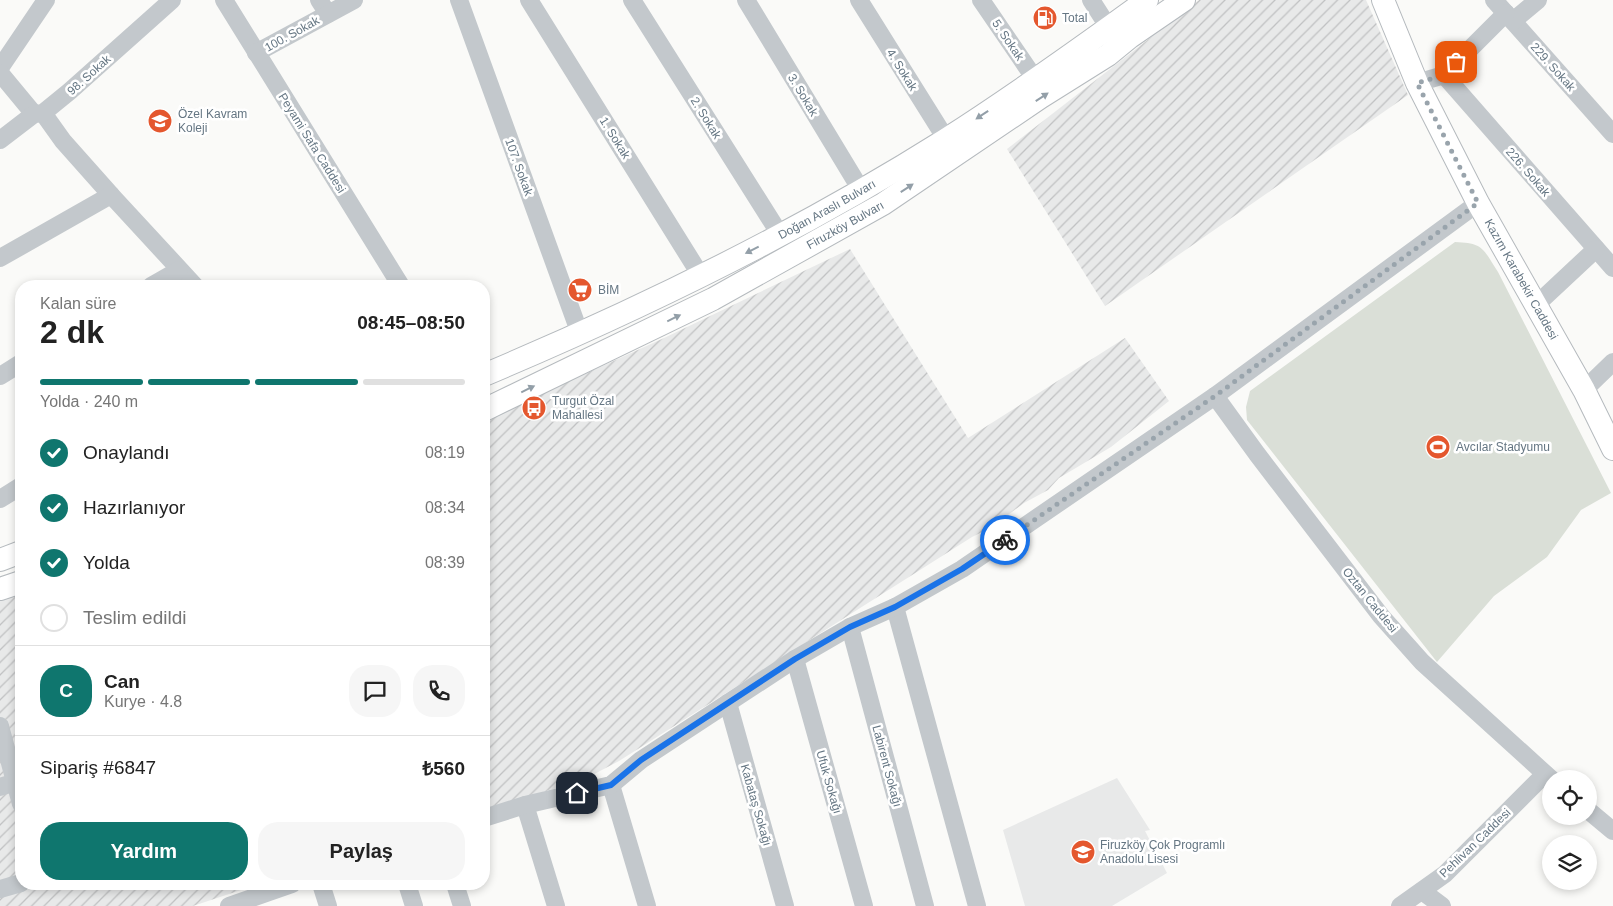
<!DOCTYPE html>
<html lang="tr">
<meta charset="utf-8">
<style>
:root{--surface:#fff;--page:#f6f6f6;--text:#222;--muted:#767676;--line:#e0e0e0;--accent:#0f766e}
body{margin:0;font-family:Arial,sans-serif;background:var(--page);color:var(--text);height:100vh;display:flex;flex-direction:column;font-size:19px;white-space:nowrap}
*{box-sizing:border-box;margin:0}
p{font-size:16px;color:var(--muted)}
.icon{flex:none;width:28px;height:28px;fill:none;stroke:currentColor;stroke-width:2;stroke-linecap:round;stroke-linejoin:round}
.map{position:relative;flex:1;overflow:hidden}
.details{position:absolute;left:15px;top:280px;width:475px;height:610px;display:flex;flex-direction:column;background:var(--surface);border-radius:20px;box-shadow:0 2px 8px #0003}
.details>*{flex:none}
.controls{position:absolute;left:1542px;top:770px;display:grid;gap:10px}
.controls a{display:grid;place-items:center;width:55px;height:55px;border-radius:50%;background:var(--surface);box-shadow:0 2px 8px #0003;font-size:25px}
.pin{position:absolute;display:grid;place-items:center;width:42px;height:42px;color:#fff;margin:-21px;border-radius:10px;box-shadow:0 2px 8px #0006}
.courier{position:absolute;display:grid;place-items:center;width:50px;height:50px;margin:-25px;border:4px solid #1a73e8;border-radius:50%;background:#fff;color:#222;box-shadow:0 1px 6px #0007}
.headline em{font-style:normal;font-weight:700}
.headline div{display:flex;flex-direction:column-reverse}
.headline{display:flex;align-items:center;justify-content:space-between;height:85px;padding:0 25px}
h1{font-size:32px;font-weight:700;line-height:38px}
.bar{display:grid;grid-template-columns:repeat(4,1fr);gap:8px 5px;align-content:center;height:60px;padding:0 25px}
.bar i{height:6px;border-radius:4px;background:var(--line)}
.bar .active{background:var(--accent)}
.bar p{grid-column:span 4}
.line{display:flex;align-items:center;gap:12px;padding:0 25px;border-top:1px solid var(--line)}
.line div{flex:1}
.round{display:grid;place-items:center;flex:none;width:52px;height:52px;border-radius:20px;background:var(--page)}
ol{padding:0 25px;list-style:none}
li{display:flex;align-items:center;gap:15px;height:55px}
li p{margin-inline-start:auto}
li .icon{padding:5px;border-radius:50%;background:var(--accent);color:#fff;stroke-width:4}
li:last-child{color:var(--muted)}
li i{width:28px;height:28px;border:2px solid var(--line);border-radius:50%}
.action{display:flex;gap:10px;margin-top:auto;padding:10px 25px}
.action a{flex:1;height:58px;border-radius:20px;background:var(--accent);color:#fff;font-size:20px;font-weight:700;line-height:58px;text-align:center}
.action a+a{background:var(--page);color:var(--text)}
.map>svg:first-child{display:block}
</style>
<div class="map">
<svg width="1613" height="906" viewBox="0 0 1613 906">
<defs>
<pattern id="industrial-furrows" width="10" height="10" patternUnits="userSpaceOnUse" patternTransform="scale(1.25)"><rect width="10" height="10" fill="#e8e9e9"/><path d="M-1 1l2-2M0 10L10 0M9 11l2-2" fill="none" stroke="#c0c1c2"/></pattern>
</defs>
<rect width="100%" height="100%" fill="#fafaf8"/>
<polygon fill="#e8e9e9" points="1117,778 1150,830 1145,831 1167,873 1112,906 1025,906 1003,830"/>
<g fill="url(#industrial-furrows)">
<polygon points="1199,0 1366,0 1408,95 1105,306 1007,149"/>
<polygon points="850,249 968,438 1125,338 1169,401 1111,447 1059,478 1048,490 1024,503 990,528 972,537 619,761 581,781 484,809 484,420 664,338"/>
<polygon points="21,593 21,884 259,884 193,906 0,906 0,601"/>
</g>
<path fill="#dadfd7" d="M1455 242C1484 243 1483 249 1498 272L1611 493 1581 510 1547 557 1494 596 1437 662 1247 420 1246 407 1250 391Z"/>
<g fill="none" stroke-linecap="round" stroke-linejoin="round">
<defs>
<g id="major">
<path id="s1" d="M1383 0 1417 83 1478 203 1584 390 1613 449"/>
<path id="s2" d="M484 375C643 308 799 232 945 140 1014 96 1081 48 1147 0"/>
<path id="s3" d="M484 410 713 299 883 204 1041 97 1108 55 1130 37 1184 0"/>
<polyline points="0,560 21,552"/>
<polyline points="0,589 21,582"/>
</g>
</defs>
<use href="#major" stroke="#b5babe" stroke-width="24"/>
<g stroke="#c3c8cc" stroke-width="18">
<polyline points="224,0 401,286"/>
<polyline points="319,0 328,14"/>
<polyline points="459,0 580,334"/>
<polyline points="529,0 701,276"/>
<polyline points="632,0 781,236"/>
<polyline points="746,0 861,190"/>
<polyline points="859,0 946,139"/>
<polyline points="981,0 1035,79"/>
<polyline points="1091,0 1109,28"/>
<polyline points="1494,0 1613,134"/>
<polyline points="1513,21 1538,0"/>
<polyline points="256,53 354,0"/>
<polyline points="0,68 46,0"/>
<polyline points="0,73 34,114"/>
<polyline points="1444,75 1613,268"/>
<polyline points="1417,83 1444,75 1506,13"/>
<polyline points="43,113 63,141 111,195"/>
<polyline points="0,140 34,114 43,113 70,91 172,0"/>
<polyline points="0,258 111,195 195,286"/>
<polyline points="151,286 179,270"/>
<polyline points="1536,305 1596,249"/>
<polyline points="0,376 21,363"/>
<polyline points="1584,390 1613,362"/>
<polyline points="1215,396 1257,454 1381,616 1422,662 1551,779"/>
<polyline points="0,499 21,486"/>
<polyline points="895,607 977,906"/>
<polyline points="850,627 925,906"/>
<polyline points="795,659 864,906"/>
<polyline points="728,703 785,906"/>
<polyline points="0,726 21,804"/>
<polyline points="611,785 647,906"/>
<polyline points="0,787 16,782"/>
<polyline points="525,805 556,906"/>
<polyline points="1589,811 1613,831"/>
<polyline points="484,818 525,805 611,785 641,760 795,659 850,627 895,607 962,569 1215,396 1478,203"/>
<polyline points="321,884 328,906"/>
<polyline points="407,884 414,906"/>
<polyline points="455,884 462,906"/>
<polyline points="0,889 21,883"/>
<polyline points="1422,891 1442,906"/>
<polyline points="229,906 292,884"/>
<polyline points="1400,906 1445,874 1545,774"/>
</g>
<use href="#major" stroke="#fff" stroke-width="22"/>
</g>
<defs><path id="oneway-solid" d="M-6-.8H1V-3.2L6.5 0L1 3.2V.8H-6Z" transform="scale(1.25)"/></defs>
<g fill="#939fa8">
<use href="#oneway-solid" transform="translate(1042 97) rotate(-33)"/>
<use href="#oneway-solid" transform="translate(982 115) rotate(146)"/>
<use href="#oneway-solid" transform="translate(907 188) rotate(-33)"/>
<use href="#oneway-solid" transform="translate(752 250) rotate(153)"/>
<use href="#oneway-solid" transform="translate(674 318) rotate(-26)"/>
<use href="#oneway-solid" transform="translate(528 389) rotate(-26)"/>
</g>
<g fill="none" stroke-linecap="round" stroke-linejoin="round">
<polyline stroke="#99a4ac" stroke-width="5" stroke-dasharray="0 9" points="1005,540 1215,396 1478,203 1417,83 1444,75 1456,62"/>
<polyline stroke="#1a73e8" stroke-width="6" points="577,793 611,785 641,760 795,659 850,627 895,607 962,569 1005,540"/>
</g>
<defs>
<symbol id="fuel-disc" viewBox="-11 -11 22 22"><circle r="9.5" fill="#e4572e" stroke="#fff"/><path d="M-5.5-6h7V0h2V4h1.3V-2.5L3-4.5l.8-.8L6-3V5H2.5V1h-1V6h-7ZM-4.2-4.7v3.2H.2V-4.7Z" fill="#fff"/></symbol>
<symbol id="school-disc" viewBox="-11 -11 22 22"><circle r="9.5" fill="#e4572e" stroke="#fff"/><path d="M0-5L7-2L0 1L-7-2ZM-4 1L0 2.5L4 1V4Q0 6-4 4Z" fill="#fff"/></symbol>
<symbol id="supermarket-disc" viewBox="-11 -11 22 22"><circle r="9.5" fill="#e4572e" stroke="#fff"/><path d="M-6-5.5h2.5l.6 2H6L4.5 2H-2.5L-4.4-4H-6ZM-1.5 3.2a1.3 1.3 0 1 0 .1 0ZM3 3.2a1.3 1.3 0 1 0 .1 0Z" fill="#fff"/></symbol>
<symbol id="bus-disc" viewBox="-11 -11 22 22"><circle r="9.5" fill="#e4572e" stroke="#fff"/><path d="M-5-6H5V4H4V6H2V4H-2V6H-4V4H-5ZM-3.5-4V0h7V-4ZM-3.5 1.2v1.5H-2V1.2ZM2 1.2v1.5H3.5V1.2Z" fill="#fff"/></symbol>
<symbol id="stadium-disc" viewBox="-11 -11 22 22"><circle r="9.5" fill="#e4572e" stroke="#fff"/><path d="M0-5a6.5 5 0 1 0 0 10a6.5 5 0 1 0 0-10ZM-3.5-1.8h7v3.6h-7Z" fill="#fff"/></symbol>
</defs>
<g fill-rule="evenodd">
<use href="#fuel-disc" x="1031" y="4" width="28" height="28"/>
<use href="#school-disc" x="146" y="107" width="28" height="28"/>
<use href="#supermarket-disc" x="566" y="276" width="28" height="28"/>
<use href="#bus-disc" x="520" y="394" width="28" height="28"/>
<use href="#stadium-disc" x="1424" y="433" width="28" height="28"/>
<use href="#school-disc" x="1069" y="838" width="28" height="28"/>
</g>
<g text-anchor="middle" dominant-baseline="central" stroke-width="5" stroke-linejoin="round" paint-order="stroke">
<g font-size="12" fill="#657683" stroke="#fff" text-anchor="start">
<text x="1062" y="18">Total</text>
<text x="178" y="114">Özel Kavram<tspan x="178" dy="14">Koleji</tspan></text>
<text x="598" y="290">BİM</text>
<text x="552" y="401">Turgut Özal<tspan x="552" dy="14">Mahallesi</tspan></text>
<text x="1456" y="447">Avcılar Stadyumu</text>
<text x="1100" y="845">Firuzköy Çok Programlı<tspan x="1100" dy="14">Anadolu Lisesi</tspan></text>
</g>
<g font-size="12" fill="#657683" stroke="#fff">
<text transform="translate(292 34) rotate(-29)">100. Sokak</text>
<text transform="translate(1008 40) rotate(56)">5. Sokak</text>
<text transform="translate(1553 67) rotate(48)">229. Sokak</text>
<text transform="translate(902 70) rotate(58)">4. Sokak</text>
<text transform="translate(89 75) rotate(-42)">98. Sokak</text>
<text transform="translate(803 95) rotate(59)">3. Sokak</text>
<text transform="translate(706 118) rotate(58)">2. Sokak</text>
<text transform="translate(615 138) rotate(58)">1. Sokak</text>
<text transform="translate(312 143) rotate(58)">Peyami Safa Caddesi</text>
<text transform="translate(519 167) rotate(70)">107. Sokak</text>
<text transform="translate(1528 172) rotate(49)">226. Sokak</text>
<text stroke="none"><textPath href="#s2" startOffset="381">Doğan Araslı Bulvarı</textPath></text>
<text stroke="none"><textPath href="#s3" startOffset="406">Firuzköy Bulvarı</textPath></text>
<text stroke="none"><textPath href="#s1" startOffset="312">Kazım Karabekir Caddesi</textPath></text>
<text transform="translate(1370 600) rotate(51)">Oztan Caddesi</text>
<text transform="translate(887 766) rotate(75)">Labirent Sokağı</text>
<text transform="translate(829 782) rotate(74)">Ufuk Sokağı</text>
<text transform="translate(756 805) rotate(74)">Kabataş Sokağı</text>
<text transform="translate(1475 843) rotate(-44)">Pehlivan Caddesi</text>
</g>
</g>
</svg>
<div class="controls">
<a><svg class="icon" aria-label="locate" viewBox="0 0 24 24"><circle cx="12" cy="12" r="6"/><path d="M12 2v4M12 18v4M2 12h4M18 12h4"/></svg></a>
<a><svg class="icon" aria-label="layers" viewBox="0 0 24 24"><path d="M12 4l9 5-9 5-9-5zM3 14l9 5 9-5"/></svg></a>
</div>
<div class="pin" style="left:1456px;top:62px;background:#ea580c"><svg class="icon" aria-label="bag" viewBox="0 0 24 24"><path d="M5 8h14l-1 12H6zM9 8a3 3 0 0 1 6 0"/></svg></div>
<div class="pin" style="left:577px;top:793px;background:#1f2937"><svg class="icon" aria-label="home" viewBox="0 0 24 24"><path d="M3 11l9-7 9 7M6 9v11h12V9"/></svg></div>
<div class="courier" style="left:1005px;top:540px"><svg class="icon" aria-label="bike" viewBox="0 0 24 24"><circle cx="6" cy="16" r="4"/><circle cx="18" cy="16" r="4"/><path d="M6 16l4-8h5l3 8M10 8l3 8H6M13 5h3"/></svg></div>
<section class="details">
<div class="headline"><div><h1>2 dk</h1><p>Kalan süre</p></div><em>08:45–08:50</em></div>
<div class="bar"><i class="active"></i><i class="active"></i><i class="active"></i><i></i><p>Yolda · 240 m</p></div>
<ol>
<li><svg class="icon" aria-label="check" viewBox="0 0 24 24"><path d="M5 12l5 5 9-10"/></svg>Onaylandı<p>08:19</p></li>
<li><svg class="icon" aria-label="check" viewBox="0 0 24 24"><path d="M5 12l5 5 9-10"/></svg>Hazırlanıyor<p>08:34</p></li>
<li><svg class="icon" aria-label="check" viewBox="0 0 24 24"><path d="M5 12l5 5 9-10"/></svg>Yolda<p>08:39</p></li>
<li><i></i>Teslim edildi</li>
</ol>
<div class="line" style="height:90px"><b class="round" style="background:var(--accent);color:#fff">C</b><div><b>Can</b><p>Kurye · 4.8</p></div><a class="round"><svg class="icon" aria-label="chat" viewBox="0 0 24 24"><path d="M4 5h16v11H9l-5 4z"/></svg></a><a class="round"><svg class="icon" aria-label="phone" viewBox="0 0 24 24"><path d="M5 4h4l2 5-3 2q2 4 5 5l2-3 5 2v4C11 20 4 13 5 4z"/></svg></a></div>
<div class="line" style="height:65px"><div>Sipariş #6847</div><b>₺560</b></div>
<div class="action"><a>Yardım</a><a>Paylaş</a></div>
</section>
</div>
